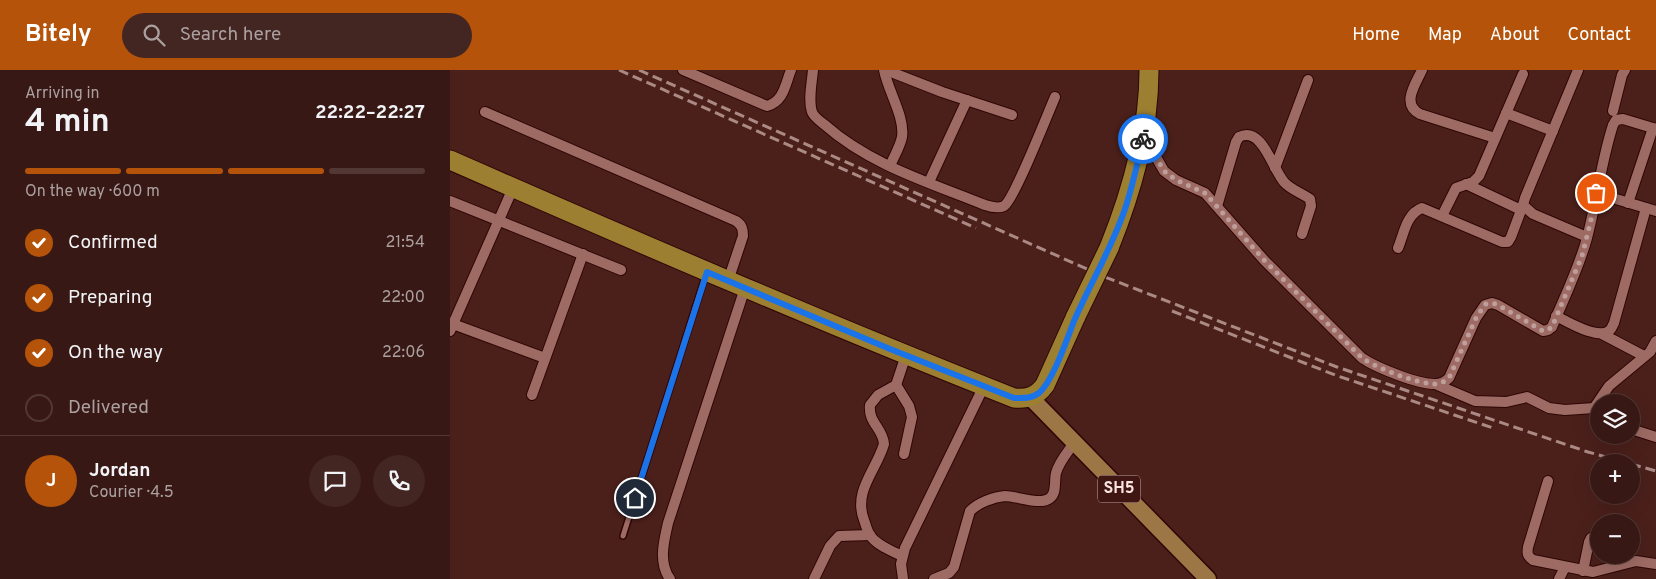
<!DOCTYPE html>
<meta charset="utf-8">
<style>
:root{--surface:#381814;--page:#432522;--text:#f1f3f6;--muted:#aba0a0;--line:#523734;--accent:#b45309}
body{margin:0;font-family:Overpass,sans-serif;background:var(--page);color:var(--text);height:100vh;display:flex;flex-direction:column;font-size:19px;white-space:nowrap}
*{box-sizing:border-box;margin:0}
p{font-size:16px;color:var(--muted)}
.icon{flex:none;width:28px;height:28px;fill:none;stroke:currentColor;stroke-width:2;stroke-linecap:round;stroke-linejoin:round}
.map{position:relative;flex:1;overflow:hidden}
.panel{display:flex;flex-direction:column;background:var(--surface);width:450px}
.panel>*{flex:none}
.buttons{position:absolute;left:1140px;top:324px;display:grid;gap:10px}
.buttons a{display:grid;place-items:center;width:50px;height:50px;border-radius:50%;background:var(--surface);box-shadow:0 5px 20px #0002,0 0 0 1px var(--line);font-size:25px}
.pin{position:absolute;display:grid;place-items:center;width:42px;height:42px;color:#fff;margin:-21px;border:2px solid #fff;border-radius:50%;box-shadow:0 1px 5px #0007}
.courier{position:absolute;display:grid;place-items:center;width:50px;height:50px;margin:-25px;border:4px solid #1a73e8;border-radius:50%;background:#fff;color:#222;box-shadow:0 1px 6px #0007}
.overview em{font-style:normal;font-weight:700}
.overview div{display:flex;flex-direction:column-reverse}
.overview{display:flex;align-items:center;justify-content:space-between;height:85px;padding:0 25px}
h1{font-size:32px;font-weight:700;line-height:38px}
.bar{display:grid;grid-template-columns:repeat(4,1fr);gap:8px 5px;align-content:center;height:60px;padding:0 25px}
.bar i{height:6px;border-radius:4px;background:var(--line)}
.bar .active{background:var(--accent)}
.bar p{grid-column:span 4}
.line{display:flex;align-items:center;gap:12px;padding:0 25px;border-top:1px solid var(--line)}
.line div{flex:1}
.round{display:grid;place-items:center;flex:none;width:52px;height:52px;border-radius:26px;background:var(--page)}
ol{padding:0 25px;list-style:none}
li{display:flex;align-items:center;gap:15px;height:55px}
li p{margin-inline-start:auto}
li .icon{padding:5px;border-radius:50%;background:var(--accent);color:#fff;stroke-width:4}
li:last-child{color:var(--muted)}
li i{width:28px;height:28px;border:2px solid var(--line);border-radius:50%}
header{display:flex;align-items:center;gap:30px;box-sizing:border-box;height:70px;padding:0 25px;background:var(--accent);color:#fff}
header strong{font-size:24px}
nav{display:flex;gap:28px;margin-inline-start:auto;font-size:18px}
.search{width:350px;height:45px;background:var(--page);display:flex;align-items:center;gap:12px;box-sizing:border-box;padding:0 18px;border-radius:28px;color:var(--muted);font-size:19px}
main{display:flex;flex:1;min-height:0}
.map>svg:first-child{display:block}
</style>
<header>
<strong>Bitely</strong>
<div class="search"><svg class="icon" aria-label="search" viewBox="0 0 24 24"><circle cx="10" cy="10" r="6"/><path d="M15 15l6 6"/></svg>Search here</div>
<nav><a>Home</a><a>Map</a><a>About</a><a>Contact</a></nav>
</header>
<main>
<section class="panel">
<div class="overview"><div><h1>4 min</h1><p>Arriving in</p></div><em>22:22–22:27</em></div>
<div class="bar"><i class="active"></i><i class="active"></i><i class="active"></i><i></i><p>On the way · 600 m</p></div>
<ol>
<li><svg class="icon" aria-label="check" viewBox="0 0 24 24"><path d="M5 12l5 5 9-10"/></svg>Confirmed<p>21:54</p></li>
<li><svg class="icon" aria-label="check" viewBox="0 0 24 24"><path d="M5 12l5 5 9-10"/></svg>Preparing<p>22:00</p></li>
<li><svg class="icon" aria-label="check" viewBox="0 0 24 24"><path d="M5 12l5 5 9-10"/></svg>On the way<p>22:06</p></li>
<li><i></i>Delivered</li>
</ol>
<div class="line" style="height:90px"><b class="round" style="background:var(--accent);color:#fff">J</b><div><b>Jordan</b><p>Courier · 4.5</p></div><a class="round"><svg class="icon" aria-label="chat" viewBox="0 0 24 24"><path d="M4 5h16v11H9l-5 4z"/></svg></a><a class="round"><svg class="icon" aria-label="phone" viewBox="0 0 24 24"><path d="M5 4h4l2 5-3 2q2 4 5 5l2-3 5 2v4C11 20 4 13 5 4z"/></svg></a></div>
</section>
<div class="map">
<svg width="1206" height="509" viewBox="0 0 1206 509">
<rect width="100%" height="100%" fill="#4b201b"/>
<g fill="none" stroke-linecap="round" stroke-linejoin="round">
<defs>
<polyline id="lane" points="173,466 256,204"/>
<g id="street">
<path d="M233 0 317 36C334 31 335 15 341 0"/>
<path d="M363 0C362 12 358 30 362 42 364 47 371 52 375 55 420 95 481 113 535 135 541 137 548 139 554 136 564 130 598 43 605 27"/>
<path d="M434 0C438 21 455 47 452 67 450 77 444 86 440 96"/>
<polyline points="436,0 492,22 562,45"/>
<path d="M972 0C965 15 951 34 970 44L1045 68"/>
<polyline points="1128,0 1075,128 1073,135 1083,144 1137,167"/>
<polyline points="1163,41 1172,5 1175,0"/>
<path d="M35 42 286 151C292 155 293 159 293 166L278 211"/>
<polyline points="1056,43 1103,61"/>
<path d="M694 66 714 101 726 110 755 123 814 190 912 288C927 298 967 314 985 314 991 314 995 312 999 308L1026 248 1035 235 1042 233 1048 235 1093 261 1098 260 1102 257C1114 228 1129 198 1137 168 1147 130 1151 92 1163 55L1166 50 1173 49 1206 59"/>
<polyline points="825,98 858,10"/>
<polyline points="479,112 517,30"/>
<polyline points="1016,114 1071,140"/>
<polyline points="1146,123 1206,141"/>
<polyline points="0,131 171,200"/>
<polyline points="1178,133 1203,58"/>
<path d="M767 136 786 72 789 67C812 55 823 100 834 112 841 120 852 123 860 129L861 136 852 164"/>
<polyline points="992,146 1006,118 1023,112 1029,106 1073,4"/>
<path d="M948 178C954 164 956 144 972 138L1052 172H1058L1061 167 1073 135"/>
<path d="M1106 246C1118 252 1149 271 1160 260 1162 258 1163 255 1164 253L1196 138"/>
<polyline points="0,253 95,288"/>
<polyline points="0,261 63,118"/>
<polyline points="1152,264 1194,286"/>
<polyline points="985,314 1025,331 1056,332 1077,327 1099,338 1115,340 1144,338 1149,340"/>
<polyline points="446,315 459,336 462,347 454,384"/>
<polyline points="82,325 133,184"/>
<polyline points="1144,338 1159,316 1200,282 1206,271"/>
<polyline points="1181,359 1206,367"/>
<path d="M1098 411 1078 477C1077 483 1077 486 1083 490L1143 502 1186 491 1206 494"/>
<path d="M452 486C442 481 426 475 420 465 417 461 416 455 414 450 403 421 426 401 434 374 433 358 418 353 420 335L428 325 446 315 456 285"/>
<polyline points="1133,501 1139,472 1141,468 1149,464"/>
<path d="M220 509C208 492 214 471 218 453L295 218"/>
<polyline points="364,509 380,476 389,466 420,465"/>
<polyline points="453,509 451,494 455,478 534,316"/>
<path d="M484 509 499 503 504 497 520 441C528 433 543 427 555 426 567 426 590 436 600 428 607 423 604 411 606 403 609 392 617 383 624 373"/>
<polyline points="1109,509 1115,497"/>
</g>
<polyline id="primary" points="581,328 758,509"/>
<g id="highway">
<path d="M0 90C187 172 374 253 564 328 578 329 586 327 595 315L626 246"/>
<path d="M659 178C682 121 699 62 699 0"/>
</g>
</defs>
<use href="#lane" stroke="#2f0605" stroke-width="8"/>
<use href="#street" stroke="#2f0605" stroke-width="12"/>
<use href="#primary" stroke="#2f0605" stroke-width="19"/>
<use href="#highway" stroke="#2f0605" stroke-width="21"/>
<use href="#lane" stroke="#9d6b64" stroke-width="5"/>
<use href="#street" stroke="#9d6b64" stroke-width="10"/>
<use href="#primary" stroke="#9c7745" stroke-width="16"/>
<use href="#highway" stroke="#9c7f31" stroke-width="19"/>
<g stroke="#ab8a86" stroke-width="3" stroke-dasharray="10 5" stroke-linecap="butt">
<polyline points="169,0 526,158"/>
<polyline points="189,0 655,207 887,297 1138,382 1174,392"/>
<polyline points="722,241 885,305 1043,358"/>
<polyline points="1181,394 1206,401"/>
</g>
<defs>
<polyline id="highway-bridge" points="626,246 659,178"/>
</defs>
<use href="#highway-bridge" stroke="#2f0605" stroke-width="21" stroke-linecap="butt"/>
<use href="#highway-bridge" stroke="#9c7f31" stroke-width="19"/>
</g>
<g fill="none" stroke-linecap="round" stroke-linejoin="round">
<path stroke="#be9f9c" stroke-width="5" stroke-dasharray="0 9" d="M693 69 694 66 714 101 726 110 755 123 814 190 912 288C927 298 967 314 985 314 991 314 995 311 999 308L1026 248 1035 234 1042 233 1048 235 1093 261 1098 260 1102 257 1132 186 1141 150 1146 123"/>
<path stroke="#1a73e8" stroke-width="6" d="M185 428 257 202 440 279 564 328C573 328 581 329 589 323 603 311 617 269 624 251 641 212 663 176 676 136 683 114 688 91 693 69"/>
</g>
<g text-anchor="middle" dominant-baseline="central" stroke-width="4" stroke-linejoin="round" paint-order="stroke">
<rect fill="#401612" stroke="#c4a6a3" stroke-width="1" x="648" y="405.5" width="42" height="27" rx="4"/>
<g font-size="16" font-weight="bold" fill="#fce4e1">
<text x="669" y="419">SH5</text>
</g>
</g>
</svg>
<div class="buttons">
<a><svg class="icon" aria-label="layers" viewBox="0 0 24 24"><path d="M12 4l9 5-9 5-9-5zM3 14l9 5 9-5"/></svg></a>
<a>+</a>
<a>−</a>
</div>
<div class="pin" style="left:1146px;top:123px;background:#ea580c"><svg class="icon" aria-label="bag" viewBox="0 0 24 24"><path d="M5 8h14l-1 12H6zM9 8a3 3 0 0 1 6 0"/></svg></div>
<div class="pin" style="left:185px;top:428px;background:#1f2937"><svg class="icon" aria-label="home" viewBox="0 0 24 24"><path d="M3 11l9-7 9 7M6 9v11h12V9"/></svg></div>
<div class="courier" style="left:693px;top:69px"><svg class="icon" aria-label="bike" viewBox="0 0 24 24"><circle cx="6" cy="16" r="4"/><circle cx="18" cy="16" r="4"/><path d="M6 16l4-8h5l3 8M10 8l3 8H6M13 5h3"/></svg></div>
</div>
</main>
